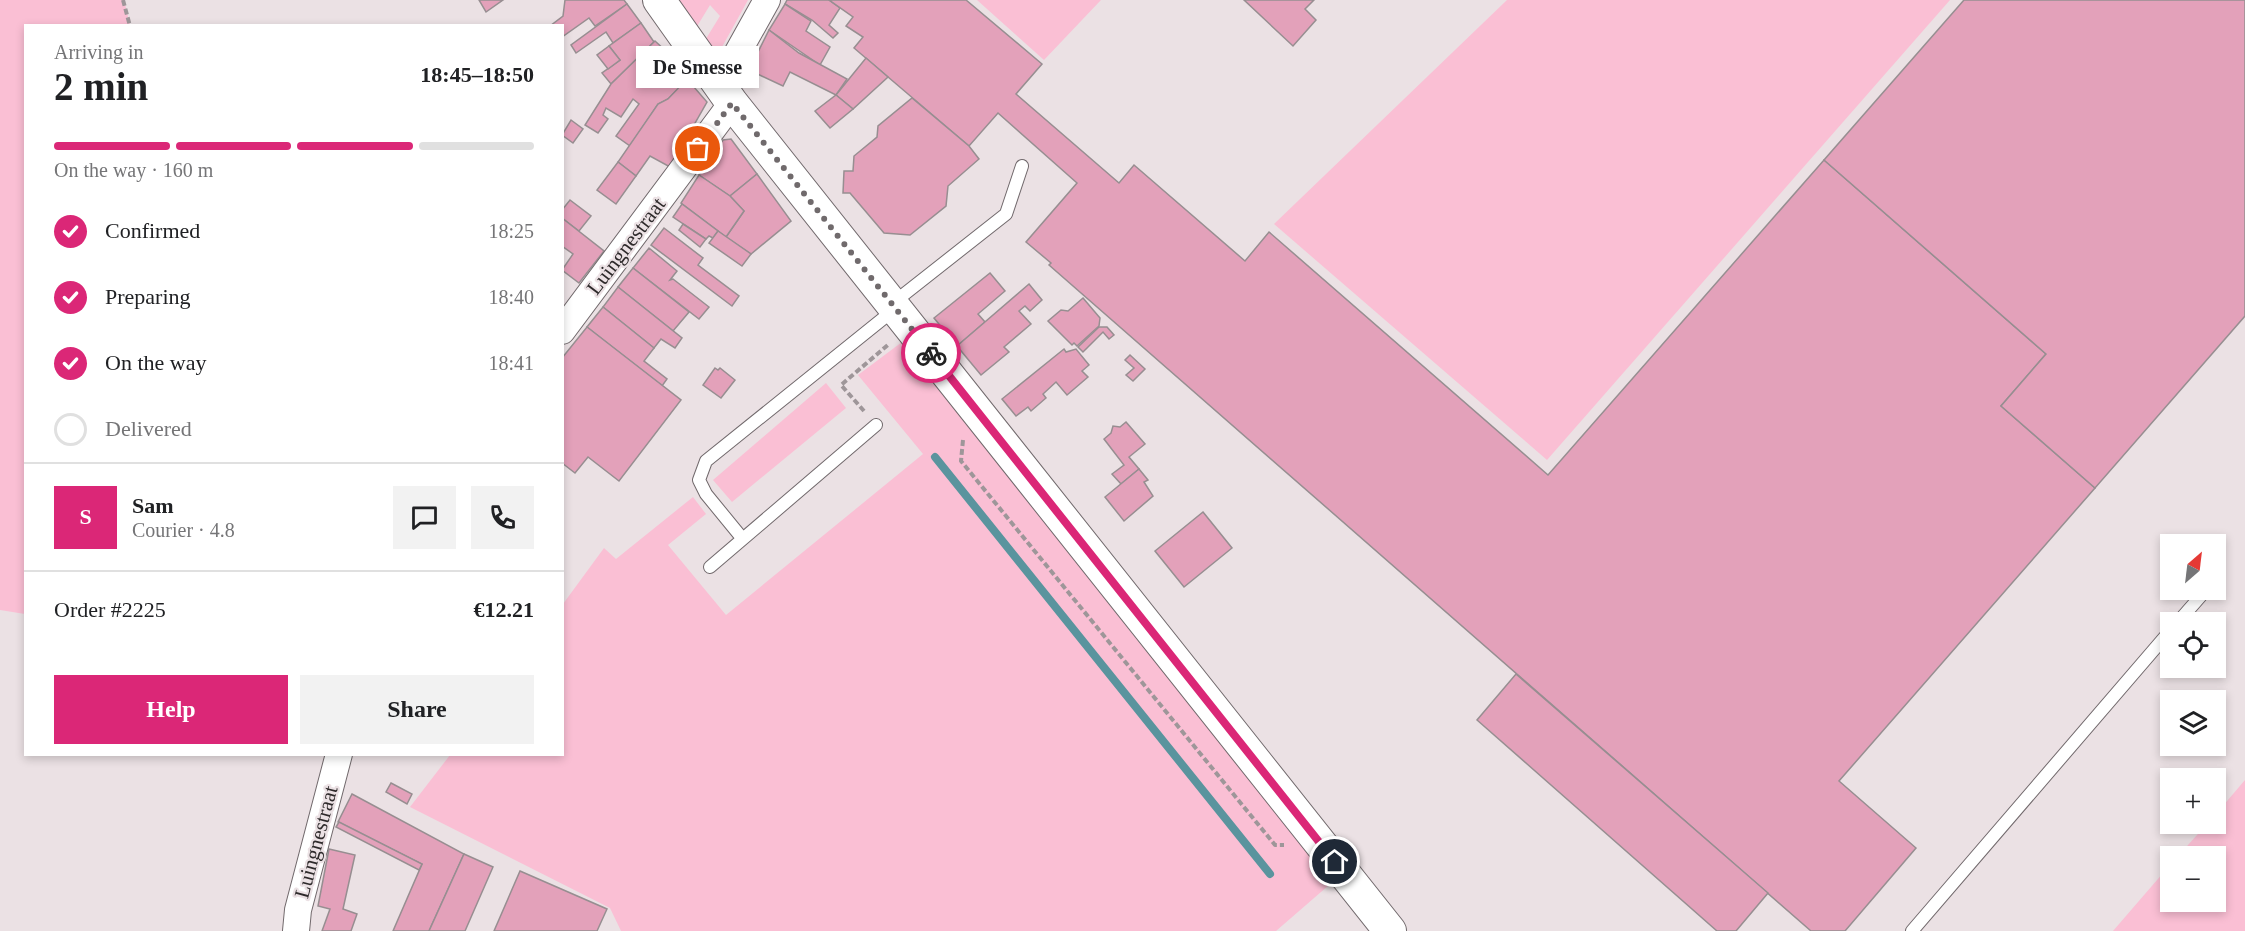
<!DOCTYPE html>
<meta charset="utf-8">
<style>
:root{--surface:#fff;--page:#f2f2f2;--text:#202124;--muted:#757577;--line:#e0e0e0;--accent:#db2777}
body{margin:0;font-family:Georgia,serif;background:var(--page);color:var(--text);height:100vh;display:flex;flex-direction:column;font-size:22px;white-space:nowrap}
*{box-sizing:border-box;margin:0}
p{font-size:20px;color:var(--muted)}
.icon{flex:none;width:33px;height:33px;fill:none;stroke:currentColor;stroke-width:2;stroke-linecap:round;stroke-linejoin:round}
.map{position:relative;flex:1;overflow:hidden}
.sheet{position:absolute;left:24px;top:24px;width:540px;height:732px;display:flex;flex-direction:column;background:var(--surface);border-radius:0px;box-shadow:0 3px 9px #0003}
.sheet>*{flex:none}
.needle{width:39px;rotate:28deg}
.buttons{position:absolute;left:2160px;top:534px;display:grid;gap:12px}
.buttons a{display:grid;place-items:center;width:66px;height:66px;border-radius:0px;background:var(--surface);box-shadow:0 3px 9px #0003;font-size:30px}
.pin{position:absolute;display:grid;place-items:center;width:51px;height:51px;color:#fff;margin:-26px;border:3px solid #fff;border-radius:50%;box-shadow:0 2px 6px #0007}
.courier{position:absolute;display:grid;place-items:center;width:60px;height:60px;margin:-30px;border:4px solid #db2777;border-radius:50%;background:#fff;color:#222;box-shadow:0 2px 8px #0007}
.bubble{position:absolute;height:42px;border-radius:0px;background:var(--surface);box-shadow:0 3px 9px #0003;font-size:20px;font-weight:600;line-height:42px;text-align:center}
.overview em{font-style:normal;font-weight:600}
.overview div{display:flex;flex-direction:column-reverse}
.overview{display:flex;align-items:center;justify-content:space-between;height:102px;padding:0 30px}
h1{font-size:39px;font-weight:600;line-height:45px}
.bar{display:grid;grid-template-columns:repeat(4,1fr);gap:9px 6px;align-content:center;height:72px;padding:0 30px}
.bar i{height:8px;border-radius:4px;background:var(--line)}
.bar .current{background:var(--accent)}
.bar p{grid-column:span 4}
.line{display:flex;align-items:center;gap:15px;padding:0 30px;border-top:2px solid var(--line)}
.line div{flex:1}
.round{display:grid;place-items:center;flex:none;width:63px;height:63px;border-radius:0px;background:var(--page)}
ol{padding:0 30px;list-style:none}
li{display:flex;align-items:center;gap:18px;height:66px}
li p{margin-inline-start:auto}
li .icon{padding:6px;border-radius:50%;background:var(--accent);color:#fff;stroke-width:4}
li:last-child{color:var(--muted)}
li i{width:33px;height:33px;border:3px solid var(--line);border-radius:50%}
.primary-button{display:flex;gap:12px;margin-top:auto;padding:12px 30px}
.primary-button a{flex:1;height:69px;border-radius:0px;background:var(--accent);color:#fff;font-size:24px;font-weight:600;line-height:69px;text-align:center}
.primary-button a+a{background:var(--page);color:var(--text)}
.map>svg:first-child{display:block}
</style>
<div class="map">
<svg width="2245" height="931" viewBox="0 0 2245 931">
<rect width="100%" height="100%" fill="#ebe1e4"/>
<g fill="#fabfd4">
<polygon points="0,0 124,0 130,25 26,26 25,614 0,610"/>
<polygon points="676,0 748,0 717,56 704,42 720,16 710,5 696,28"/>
<polygon points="977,0 1101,0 1044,60"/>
<polygon points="1507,0 1950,0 1547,460 1274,224"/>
<polygon points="902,342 1142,646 1336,879 1276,931 621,931 610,908 410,807 450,755 562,754 563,604 604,548 616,559 693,497 706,514 668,545 726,615 923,454 858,375"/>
<polygon points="826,383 846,408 732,502 713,480"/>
<polygon points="2245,780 2245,931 2113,931 2170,865 2170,902 2216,902 2216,856 2178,856 2207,824 2216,824 2216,814"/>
</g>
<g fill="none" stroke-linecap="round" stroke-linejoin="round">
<polyline stroke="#5a949e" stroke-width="8" points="935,457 1270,874"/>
</g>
<g fill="#e3a1ba" stroke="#978e91" stroke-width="1.5">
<polygon points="479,0 503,0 486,12"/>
<polygon points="565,0 624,0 627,4 595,26 589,18 562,37 562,26 550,26 563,16"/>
<polygon points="787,0 829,0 840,8 829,25 838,33 833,38 812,20 785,4"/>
<polygon points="829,0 966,0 1042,64 1016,94 1119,183 1134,165 1245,261 1269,232 1548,475 1824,160 2046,354 2001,406 2095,488 1839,781 1916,848 1845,931 1811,931 1049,265 1051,263 1026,242 1077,183 998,113 969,146 854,48 863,37 846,26 853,17"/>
<polygon points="1244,0 1314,0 1305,9 1316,20 1293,46"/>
<polygon points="1964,0 2245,0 2245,316 2095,488 2001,406 2046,354 1824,160"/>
<polygon points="627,4 641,23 613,43 606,32 576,53 571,45"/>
<polygon points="785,4 811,21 806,31 830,47 820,65 769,30"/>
<polygon points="641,23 654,42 611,84 602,73 620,60 609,46"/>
<polygon points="769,30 799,53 847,79 836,95 790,72 783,86 749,70"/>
<polygon points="655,41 692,75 668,99 658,104 630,146 616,136 639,104 633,99 621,117 606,108 603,115 608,119 598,133 585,125 611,84"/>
<polygon points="609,46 620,60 608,69 597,55"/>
<polygon points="866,58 888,77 853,109 836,95"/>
<polygon points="687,79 707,102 670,167 650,156 636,176 618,162 658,104 668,99"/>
<polygon points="836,95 853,109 830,128 815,111"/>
<polygon points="912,98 969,146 979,159 948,186 946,206 910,235 884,233 850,193 843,193 844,171 853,171 854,156 877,137 878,126"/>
<polygon points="571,120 583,129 573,143 562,135"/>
<polygon points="731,139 757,174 730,196 699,175 723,140"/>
<polygon points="618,162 636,176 616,204 597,190"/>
<polygon points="757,174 791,221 751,254 726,237 744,211 730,196"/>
<polygon points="699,175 730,196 744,211 726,237 681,203"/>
<polygon points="570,200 591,216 579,231 562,218 562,210"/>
<polygon points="682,204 718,231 713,238 709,236 706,239 673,217"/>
<polygon points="562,218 604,251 579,283 562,270 573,254 562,246"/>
<polygon points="683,224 706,239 700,247 679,230"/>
<polygon points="664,228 703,258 698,265 739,296 732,306 651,245"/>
<polygon points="718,231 751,254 742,266 709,243"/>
<polygon points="649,248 677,271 670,280 673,279 709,307 699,319 633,268"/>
<polygon points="633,268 689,312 673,331 618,287"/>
<polygon points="990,273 1005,291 978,314 985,322 957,346 934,318"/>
<polygon points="1029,284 1042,300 1030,311 1025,306 1019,311 1031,324 1004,347 1009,352 981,375 957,346"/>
<polygon points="618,287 682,338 675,348 661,339 654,348 603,307"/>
<polygon points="1083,298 1100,318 1099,326 1077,346 1074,343 1072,345 1048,321 1061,310 1068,311"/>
<polygon points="603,307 654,348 644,361 667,379 662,386 587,327"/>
<polygon points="587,327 681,400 619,481 588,457 575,473 562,463 562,358"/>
<polygon points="1099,327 1107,327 1114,335 1109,339 1103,332 1083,352 1078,347"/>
<polygon points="1064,349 1066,352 1076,349 1089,365 1082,371 1088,377 1067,395 1056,382 1043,394 1046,398 1031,411 1028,407 1016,416 1002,399"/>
<polygon points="1130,355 1145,369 1133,381 1126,375 1134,368 1125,360"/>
<polygon points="715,368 718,370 720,368 735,380 721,398 703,385"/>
<polygon points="1126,422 1145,444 1129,457 1139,469 1121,484 1112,474 1124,465 1104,439 1111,433 1113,426 1120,427"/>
<polygon points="1139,469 1148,480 1144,482 1153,496 1124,521 1105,497"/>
<polygon points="1203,512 1232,548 1184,587 1155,551"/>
<polygon points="1516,674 1768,893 1736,931 1717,931 1477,720"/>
<polygon points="391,783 412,794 407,804 386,792"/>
<polygon points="352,794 464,854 429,931 393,931 422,864 338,822"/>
<polygon points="339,822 422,864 419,870 336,827"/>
<polygon points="329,849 355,855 343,909 357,914 351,931 322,931 330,909 318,906"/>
<polygon points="464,854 493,867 465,931 429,931"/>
<polygon points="520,871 607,909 597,931 494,931"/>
</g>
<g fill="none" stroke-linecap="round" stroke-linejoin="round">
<defs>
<g id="service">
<polyline points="893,303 1006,214 1022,166"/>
<polyline points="742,538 706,494 699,480 706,461 895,309"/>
<polyline points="710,567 876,425"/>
<polyline points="2178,622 2206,590"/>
<polyline points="1912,931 2170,631"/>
</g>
<g id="minor">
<polyline points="719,86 767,0"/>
<polyline points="562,331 732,103"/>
<polyline points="296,931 298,910 339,754"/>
</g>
<polyline id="tertiary" points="659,0 732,103 1390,931"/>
</defs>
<use href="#service" stroke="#71696c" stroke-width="14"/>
<use href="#minor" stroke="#71696c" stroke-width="28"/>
<use href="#tertiary" stroke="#71696c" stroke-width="34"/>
<g stroke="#9e9699" stroke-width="4" stroke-dasharray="6 3" stroke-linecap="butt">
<polyline points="123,0 130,26"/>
<polyline points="864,411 841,385 889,344"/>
<polyline points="963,440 961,461 1275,845 1284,845"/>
</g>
<use href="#service" stroke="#fff" stroke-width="12"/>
<use href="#minor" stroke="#fff" stroke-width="26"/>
<use href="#tertiary" stroke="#fff" stroke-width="32"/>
</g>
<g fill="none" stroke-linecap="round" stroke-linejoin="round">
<polyline stroke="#706a6c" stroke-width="6" stroke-dasharray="0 10.8" points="698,149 732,103 931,353"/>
<polyline stroke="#db2777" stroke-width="8" points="931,353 1335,862"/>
</g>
<g text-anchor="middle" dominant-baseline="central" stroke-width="4.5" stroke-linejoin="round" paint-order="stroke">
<g font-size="21" fill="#2e2a2b" stroke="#ebe1e4">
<text transform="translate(626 246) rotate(-53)">Luingnestraat</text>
<text transform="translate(316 842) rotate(-75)">Luingnestraat</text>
</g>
</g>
</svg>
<div class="buttons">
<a><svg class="needle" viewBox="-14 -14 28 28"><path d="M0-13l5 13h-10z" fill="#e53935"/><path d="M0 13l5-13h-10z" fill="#757577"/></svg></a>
<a><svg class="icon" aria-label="locate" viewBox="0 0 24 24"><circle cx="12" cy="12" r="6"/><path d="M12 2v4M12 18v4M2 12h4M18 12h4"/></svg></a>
<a><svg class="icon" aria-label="layers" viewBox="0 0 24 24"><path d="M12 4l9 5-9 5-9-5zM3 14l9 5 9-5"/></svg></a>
<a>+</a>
<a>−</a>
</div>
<div class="pin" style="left:698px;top:149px;background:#ea580c"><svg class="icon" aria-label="bag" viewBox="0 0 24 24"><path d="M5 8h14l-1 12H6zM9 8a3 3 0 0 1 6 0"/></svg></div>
<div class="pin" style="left:1335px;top:862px;background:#1f2937"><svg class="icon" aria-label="home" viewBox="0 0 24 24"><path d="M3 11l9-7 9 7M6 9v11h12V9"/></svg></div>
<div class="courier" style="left:931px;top:353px"><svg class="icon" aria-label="bike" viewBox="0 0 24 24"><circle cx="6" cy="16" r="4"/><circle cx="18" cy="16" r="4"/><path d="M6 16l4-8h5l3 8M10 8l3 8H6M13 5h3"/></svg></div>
<div class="bubble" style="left:636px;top:46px;width:123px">De Smesse</div>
<section class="sheet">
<div class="overview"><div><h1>2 min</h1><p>Arriving in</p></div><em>18:45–18:50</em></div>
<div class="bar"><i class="current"></i><i class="current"></i><i class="current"></i><i></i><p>On the way · 160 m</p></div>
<ol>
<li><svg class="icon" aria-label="check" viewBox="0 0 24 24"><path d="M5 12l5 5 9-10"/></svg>Confirmed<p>18:25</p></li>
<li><svg class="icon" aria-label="check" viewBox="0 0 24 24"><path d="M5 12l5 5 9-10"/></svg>Preparing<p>18:40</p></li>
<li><svg class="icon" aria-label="check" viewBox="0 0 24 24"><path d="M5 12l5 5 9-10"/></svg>On the way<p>18:41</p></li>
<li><i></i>Delivered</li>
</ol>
<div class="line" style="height:108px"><b class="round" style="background:var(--accent);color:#fff">S</b><div><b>Sam</b><p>Courier · 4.8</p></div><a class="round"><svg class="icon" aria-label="chat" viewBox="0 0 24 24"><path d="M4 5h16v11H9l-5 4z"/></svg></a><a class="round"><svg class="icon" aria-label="phone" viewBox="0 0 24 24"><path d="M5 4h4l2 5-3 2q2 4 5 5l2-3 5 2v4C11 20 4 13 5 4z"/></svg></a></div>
<div class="line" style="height:78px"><div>Order #2225</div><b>€12.21</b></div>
<div class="primary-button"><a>Help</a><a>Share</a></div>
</section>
</div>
